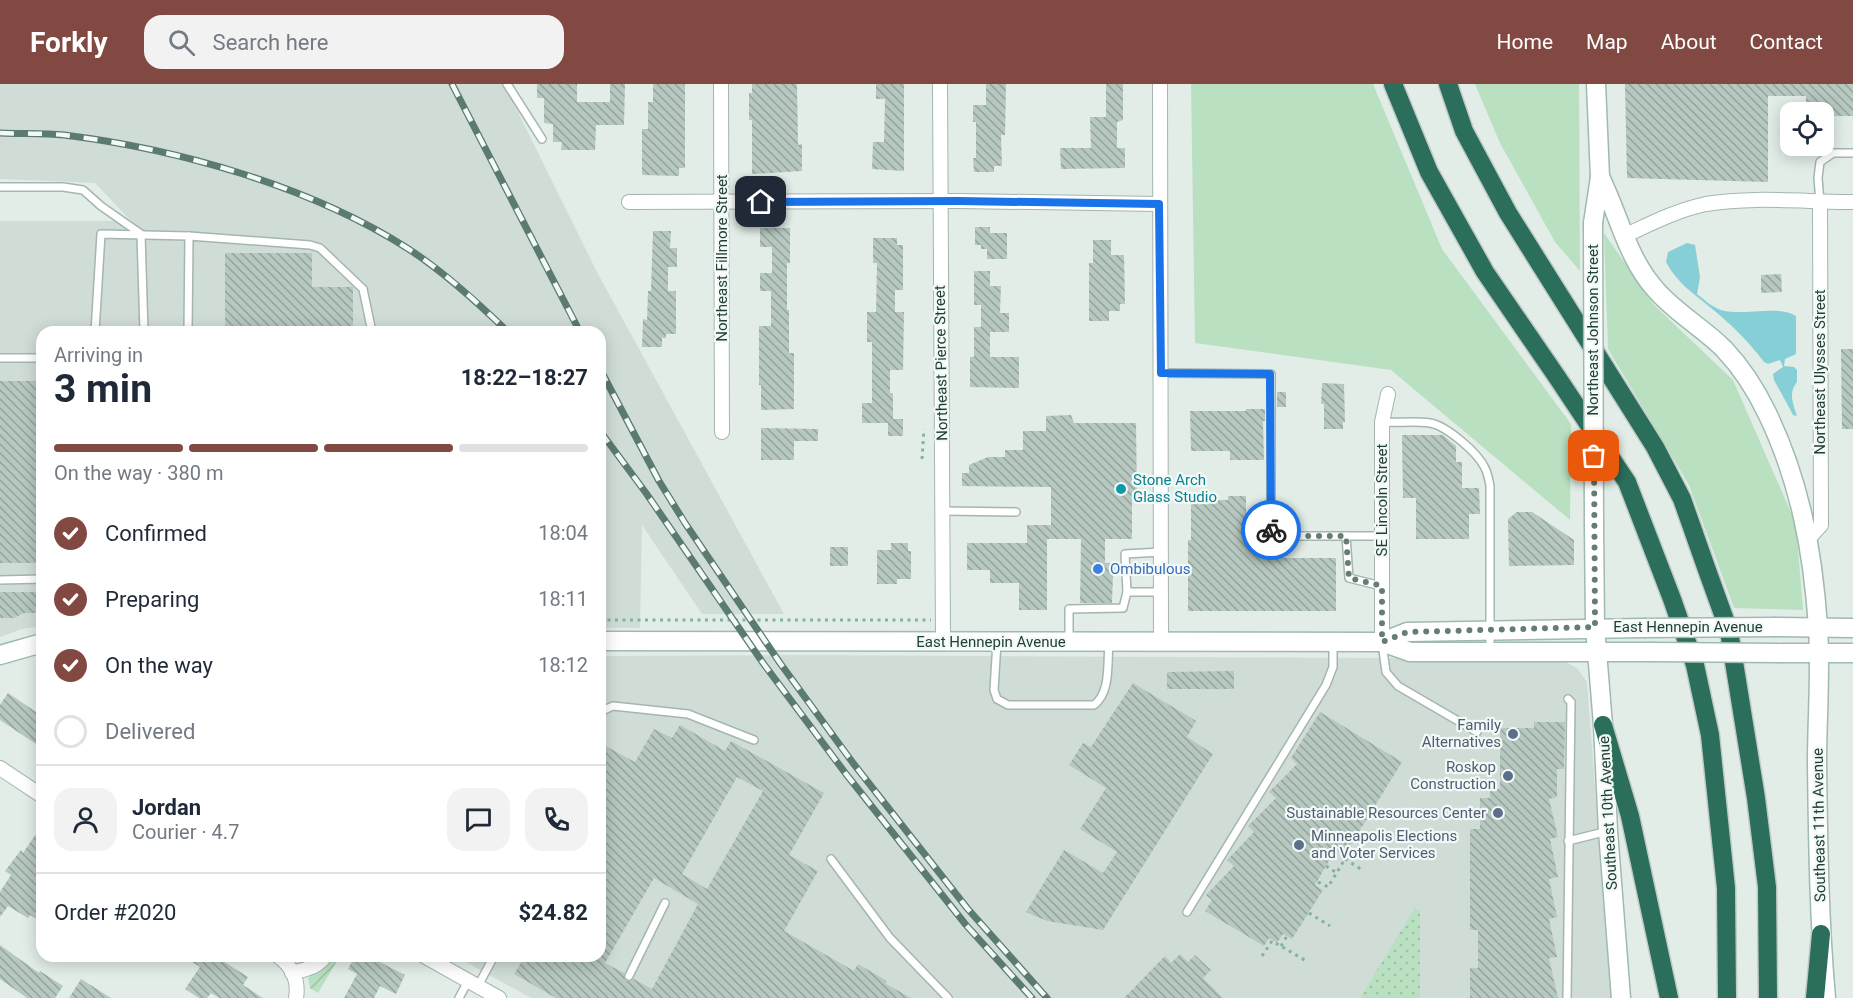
<!DOCTYPE html>
<meta charset="utf-8">
<style>
:root{--surface:#fff;--page:#f2f2f3;--text:#1f2937;--muted:#747a83;--line:#e0e1e3;--accent:#824943}
body{margin:0;font-family:Roboto,sans-serif;background:var(--page);color:var(--text);height:100vh;display:flex;flex-direction:column;font-size:22px;white-space:nowrap}
*{box-sizing:border-box;margin:0}
p{font-size:20px;color:var(--muted)}
.icon{flex:none;width:33px;height:33px;fill:none;stroke:currentColor;stroke-width:2;stroke-linecap:round;stroke-linejoin:round}
.map{position:relative;flex:1;overflow:hidden}
.details{position:absolute;left:36px;top:242px;width:570px;height:636px;display:flex;flex-direction:column;background:var(--surface);border-radius:18px;box-shadow:0 3px 15px #0003}
.details>*{flex:none}
.controls{position:absolute;left:1780px;top:18px;display:grid;gap:12px}
.controls a{display:grid;place-items:center;width:54px;height:54px;border-radius:12px;background:var(--surface);box-shadow:0 3px 15px #0003;font-size:30px}
.pin{position:absolute;display:grid;place-items:center;width:51px;height:51px;color:#fff;margin:-26px;border-radius:12px;box-shadow:0 3px 9px #0006}
.courier{position:absolute;display:grid;place-items:center;width:60px;height:60px;margin:-30px;border:4px solid #1a73e8;border-radius:50%;background:#fff;color:#222;box-shadow:0 2px 8px #0007}
.head em{font-style:normal;font-weight:700}
.head div{display:flex;flex-direction:column-reverse}
.head{display:flex;align-items:center;justify-content:space-between;height:102px;padding:0 18px}
h1{font-size:39px;font-weight:700;line-height:45px}
.bar{display:grid;grid-template-columns:repeat(4,1fr);gap:9px 6px;align-content:center;height:72px;padding:0 18px}
.bar i{height:8px;border-radius:4px;background:var(--line)}
.bar .on{background:var(--accent)}
.bar p{grid-column:span 4}
.line{display:flex;align-items:center;gap:15px;padding:0 18px;border-top:2px solid var(--line)}
.line div{flex:1}
.round{display:grid;place-items:center;flex:none;width:63px;height:63px;border-radius:18px;background:var(--page)}
ol{padding:0 18px;list-style:none}
li{display:flex;align-items:center;gap:18px;height:66px}
li p{margin-inline-start:auto}
li .icon{padding:6px;border-radius:50%;background:var(--accent);color:#fff;stroke-width:4}
li:last-child{color:var(--muted)}
li i{width:33px;height:33px;border:3px solid var(--line);border-radius:50%}
header{display:flex;align-items:center;gap:36px;box-sizing:border-box;height:84px;padding:0 30px;background:var(--accent);color:#fff}
header strong{font-size:28px}
nav{display:flex;gap:33px;margin-inline-start:auto;font-size:21px}
.search{width:420px;height:54px;background:var(--page);display:flex;align-items:center;gap:15px;box-sizing:border-box;padding:0 21px;border-radius:18px;color:var(--muted);font-size:22px}
.map>svg:first-child{display:block}
</style>
<header>
<strong>Forkly</strong>
<div class="search"><svg class="icon" aria-label="search" viewBox="0 0 24 24"><circle cx="10" cy="10" r="6"/><path d="M15 15l6 6"/></svg>Search here</div>
<nav><a>Home</a><a>Map</a><a>About</a><a>Contact</a></nav>
</header>
<div class="map">
<svg width="1853" height="914" viewBox="0 0 1853 914">
<defs>
<pattern id="park-dots" width="8" height="8" patternUnits="userSpaceOnUse" patternTransform="scale(1.5)"><rect width="8" height="8" fill="#b9e0c1"/><path d="M2 2h.1M6 6h.1" fill="none" stroke="#9fc1a6" stroke-width="1.8" stroke-linecap="round"/></pattern>
<pattern id="garden-furrows" width="10" height="10" patternUnits="userSpaceOnUse" patternTransform="scale(1.5)"><rect width="10" height="10" fill="#b9e0c1"/><path d="M-1 1l2-2M0 10L10 0M9 11l2-2" fill="none" stroke="#9fc1a6"/></pattern>
<pattern id="building-back-hatch" width="6" height="6" patternUnits="userSpaceOnUse" patternTransform="scale(1.5)"><rect width="6" height="6" fill="#b7c8c0"/><path d="M-1 5l2 2M0 0l6 6M5-1l2 2" fill="none" stroke="#94a49d"/></pattern>
</defs>
<rect width="100%" height="100%" fill="#e2ede7"/>
<g fill="#d0ddd6">
<polygon points="0,0 504,0 597,188 784,530 702,530 642,441 640,544 600,544 600,248 42,248 42,542 22,545 0,553 0,137 131,137 95,99 0,95"/>
<polygon points="795,571 1560,575 1577,584 1587,598 1611,914 531,914 455,872 600,872 600,572"/>
</g>
<g fill="#b9e0c1">
<polygon points="1191,0 1373,0 1442,165 1571,340 1570,436 1391,286 1195,259"/>
<polygon points="1475,0 1579,0 1580,187 1555,158 1500,59"/>
<polygon points="1604,149 1654,221 1733,296 1796,440 1803,526 1734,524 1689,401 1608,265"/>
</g>
<polygon fill="url(#park-dots)" points="1415,824 1420,827 1420,914 1363,914 1361,912"/>
<polygon fill="url(#garden-furrows)" points="331,872 340,872 318,909 310,904 308,894"/>
<path fill="#86cfd6" d="M1687 159 1695 161 1700 193 1697 210C1706 217 1714 225 1725 227 1746 231 1778 221 1796 232V270L1785 275 1784 282 1794 283 1797 286V298C1788 309 1793 319 1797 332L1793 331 1791 327 1774 296 1773 290 1783 283 1780 276 1768 280 1764 278C1749 258 1731 240 1711 224 1694 210 1677 199 1666 178L1668 168Z"/>
<g fill="url(#building-back-hatch)" fill-rule="evenodd">
<polygon points="537,0 577,0 577,18 610,18 610,0 625,0 624,41 596,41 595,66 561,66 562,58 553,58 553,40 544,39 544,14 537,14"/>
<polygon points="653,0 685,0 685,84 679,84 679,92 642,91 642,45 648,45 648,18 653,18"/>
<polygon points="752,0 797,0 798,61 802,60 802,87 752,90 752,36 749,36 749,9 752,9"/>
<polygon points="876,0 904,0 904,87 872,85 873,58 884,58 885,15 876,15"/>
<polygon points="986,0 1006,0 1005,51 1001,51 1002,82 994,82 994,88 974,88 973,74 976,74 976,38 973,38 973,21 986,21"/>
<polygon points="1106,0 1123,0 1123,36 1117,38 1117,64 1125,64 1125,84 1061,85 1060,64 1091,64 1090,33 1106,33"/>
<polygon points="1625,0 1853,0 1853,32 1824,32 1824,28 1806,28 1806,12 1768,12 1768,98 1627,94"/>
<polygon points="975,143 990,143 990,149 1007,149 1007,175 987,175 987,165 981,165 981,161 975,161"/>
<polygon points="760,144 790,144 790,179 787,179 787,226 789,226 789,269 794,269 794,325 761,326 761,301 759,301 759,242 771,242 771,207 760,207 760,189 772,189 772,163 760,163"/>
<polygon points="653,147 671,147 670,164 677,164 677,183 668,183 668,207 676,207 676,250 666,250 666,254 662,254 662,263 642,263 643,235 647,236 648,207 651,207"/>
<polygon points="873,154 897,154 897,161 903,161 903,206 895,206 895,228 904,228 903,286 890,286 890,309 893,309 893,335 903,335 903,352 888,352 888,339 862,339 862,319 872,319 872,258 867,258 867,228 876,228 877,179 873,179"/>
<polygon points="1093,156 1111,156 1111,171 1124,171 1125,220 1120,220 1120,227 1109,227 1109,237 1089,237 1089,179 1093,179"/>
<polygon points="225,169 312,169 312,203 353,203 353,248 225,248"/>
<polygon points="974,187 990,187 990,202 1001,202 1000,229 1009,229 1009,248 990,248 990,273 1019,273 1019,304 970,303 970,273 974,273 974,243 981,243 981,221 974,221"/>
<polygon points="1781,190 1782,208 1761,209 1761,191"/>
<polygon points="1841,265 1853,265 1853,345 1842,345"/>
<rect x="0" y="297" width="42" height="182"/>
<polygon points="1322,299 1344,300 1345,338 1343,338 1343,345 1324,345 1324,320 1321,320"/>
<rect x="1277" y="308" width="9" height="15"/>
<polygon points="1246,325 1265,325 1265,337 1263,337 1264,376 1230,376 1230,367 1191,367 1190,327 1246,327"/>
<polygon points="1071,331 1074,339 1136,339 1137,416 1132,416 1132,455 1105,455 1105,479 1115,479 1115,491 1113,491 1112,519 1080,519 1081,455 1047,455 1047,526 1019,526 1019,499 990,499 990,486 967,486 967,459 1027,459 1027,441 1051,441 1051,403 962,402 962,389 969,389 969,381 988,373 1005,373 1005,366 1023,366 1023,347 1046,347 1046,332"/>
<polygon points="761,344 818,345 818,357 794,357 794,376 761,376"/>
<polygon points="1402,351 1443,351 1456,362 1456,378 1462,378 1462,404 1479,404 1480,430 1469,430 1469,455 1416,455 1416,414 1403,414"/>
<polygon points="1228,412 1246,412 1246,456 1263,456 1263,474 1336,474 1336,527 1188,527 1188,456 1191,456 1191,416 1228,416"/>
<polygon points="1517,428 1532,428 1574,456 1574,481 1509,482 1508,435"/>
<polygon points="891,459 908,459 908,467 911,467 911,495 897,495 897,500 877,500 877,466 891,466"/>
<rect x="830" y="463" width="18" height="19"/>
<polygon points="0,508 38,508 39,529 24,529 14,534 0,534"/>
<polygon points="1234,587 1234,605 1167,605 1167,588"/>
<polygon points="1133,599 1196,637 1187,653 1213,670 1103,846 1047,837 1026,828 1064,766 1103,789 1117,768 1080,745 1106,704 1069,681 1083,659 1091,663"/>
<polygon points="8,609 42,632 42,664 0,636 0,621"/>
<polygon points="1320,628 1402,678 1344,772 1335,766 1315,801 1323,806 1292,855 1283,850 1277,859 1269,854 1264,862 1205,827 1212,816 1206,811 1234,782 1227,776 1254,748 1248,742 1276,714 1269,708 1297,680 1291,674"/>
<polygon points="1534,638 1565,638 1564,685 1557,685 1557,713 1549,715 1558,753 1550,755 1558,793 1549,795 1557,833 1549,835 1557,873 1549,874 1558,914 1470,914 1470,884 1478,884 1478,846 1470,846 1470,745 1480,745 1480,714 1490,714 1490,705 1500,705 1500,644 1534,644"/>
<path d="M680 641 725 667 731 657 824 709 789 771 818 787 784 847 854 887 858 880 887 897 886 900 911 914H556L514 890 525 872H600V659L635 678 654 645 672 654ZM737 693 763 707 707 805 682 790ZM654 794 698 820 652 905 634 895 630 897H626L624 893V889L605 879Z"/>
<polygon points="42,741 42,839 30,831 28,834 8,822 0,833 0,808 11,791 5,787 21,766 23,769"/>
<polygon points="0,861 39,889 40,887 63,902 55,914 27,914 0,895"/>
<polygon points="1180,870 1188,878 1195,871 1211,886 1203,894 1223,914 1124,914 1165,872 1171,879"/>
<polygon points="183,872 215,872 248,893 243,901 263,914 219,914 211,909 207,914 199,914 185,905 200,883"/>
<polygon points="355,872 368,872 405,891 396,910 380,902 374,914 344,914 357,890 348,885"/>
<polygon points="81,895 111,914 69,914"/>
</g>
<g fill="none" stroke-linecap="round" stroke-linejoin="round">
<defs>
<g id="lane">
<polyline points="507,0 542,55"/>
<polyline points="0,103 63,103 83,106 101,122 141,150 144,248"/>
<polyline points="1820,118 1818,94 1820,78 1833,69 1853,69"/>
<polyline points="189,152 310,161 320,164 363,205 372,248"/>
<polyline points="95,248 101,150 189,152 188,248"/>
<polyline points="0,274 42,274"/>
<polyline points="1162,289 1271,290 1271,452 1383,452"/>
<path d="M1382 338C1398 339 1415 337 1430 339 1447 342 1478 369 1485 384 1488 390 1489 396 1490 402V566"/>
<polyline points="942,427 1016,428"/>
<polyline points="1346,452 1349,494 1381,502"/>
<polyline points="0,496 42,495"/>
<polyline points="1127,508 1161,508"/>
<path d="M997 558 994 606 997 615 1008 621H1094C1111 608 1107 580 1109 560"/>
<polyline points="1069,558 1069,525 1123,524 1127,508 1125,470 1161,468"/>
<polyline points="1382,559 1386,588 1398,602 1477,648"/>
<polyline points="600,631 604,626 613,622 688,630 754,656"/>
<polyline points="1568,757 1608,747"/>
<polyline points="831,775 890,854 948,914"/>
<polyline points="1187,828 1326,601 1333,583 1333,560"/>
<polyline points="629,892 665,819"/>
<polyline points="478,902 494,872"/>
<polyline points="459,914 468,897"/>
<polyline points="1567,914 1571,618 1568,615"/>
</g>
<g id="street">
<polyline points="721,0 722,348"/>
<polyline points="940,0 943,558"/>
<polyline points="1160,0 1161,558"/>
<polyline points="629,118 958,117 1159,120"/>
<path d="M1624 152C1650 140 1677 126 1706 120 1752 112 1806 118 1853 118"/>
<polyline points="1809,454 1821,441 1820,118"/>
<polyline points="1382,558 1382,338 1388,310"/>
<polyline points="0,684 42,712"/>
<path d="M278 872C292 882 299 897 296 914"/>
<polyline points="424,872 499,914"/>
<path d="M292 889C305 885 317 884 325 872"/>
</g>
<g id="secondary">
<path d="M1600 93C1619 131 1627 174 1656 206 1676 229 1703 244 1724 265 1742 284 1756 306 1767 329 1800 397 1813 468 1818 543 1821 588 1817 634 1817 679 1818 757 1819 836 1826 914"/>
<polyline points="1593,139 1600,93 1596,0"/>
<polyline points="1594,442 1595,543 1603,641 1608,747 1621,914"/>
<polyline points="1776,543 1853,544"/>
<polyline points="600,557 1382,558 1410,568 1650,568"/>
<polyline points="1382,558 1407,548 1644,544"/>
<polyline points="1782,569 1853,569"/>
<polyline points="0,571 42,559"/>
</g>
<g id="highway">
<polyline points="1393,0 1429,88 1485,188 1557,293 1627,398 1672,515 1695,581 1710,651 1726,804 1727,914"/>
<polyline points="1448,0 1464,47 1508,129 1655,363 1682,415 1707,486 1729,547 1756,714 1767,803 1768,914"/>
<polyline points="1603,641 1630,732 1669,914"/>
<polyline points="1815,914 1821,850"/>
</g>
</defs>
<use href="#lane" stroke="#a4b6ae" stroke-width="10"/>
<use href="#street" stroke="#a4b6ae" stroke-width="16"/>
<use href="#secondary" stroke="#9fbaaf" stroke-width="21"/>
<use href="#highway" stroke="#c1cac6" stroke-width="21"/>
<g stroke="#80b3a0" stroke-width="3" stroke-dasharray="3 4.5" stroke-linecap="butt">
<polyline points="922,375 924,345"/>
<polyline points="600,536 931,536"/>
<polyline points="1345,775 1364,787"/>
<polyline points="1326,782 1337,789"/>
<polyline points="1318,798 1328,803 1345,775 1337,771"/>
<polyline points="1309,829 1330,842"/>
<polyline points="1281,862 1287,852"/>
<polyline points="1262,872 1272,857 1308,878"/>
</g>
<use href="#lane" stroke="#fff" stroke-width="7"/>
<use href="#street" stroke="#fff" stroke-width="14"/>
<use href="#secondary" stroke="#fff" stroke-width="18"/>
<use href="#highway" stroke="#2a6e5b" stroke-width="18"/>
<defs>
<g id="rail">
<polyline points="452,0 580,248"/>
<path d="M0 49C21 50 43 49 64 51 178 65 309 102 407 164 443 187 477 218 508 248"/>
<polyline points="600,285 659,397 685,439 780,579 853,679 967,824 1047,914"/>
<polyline points="600,347 646,409 763,579 846,690 966,841 1032,914"/>
</g>
</defs>
<use href="#rail" stroke="#5b7b70" stroke-width="7"/>
<use href="#rail" stroke="#f3f9f6" stroke-width="4.5" stroke-dasharray="14" stroke-linecap="butt"/>
<defs>
<g id="secondary-bridge">
<polyline points="1593,139 1594,442"/>
<polyline points="1644,544 1776,543"/>
<polyline points="1650,568 1782,569"/>
</g>
</defs>
<use href="#secondary-bridge" stroke="#9fbaaf" stroke-width="21" stroke-linecap="butt"/>
<use href="#secondary-bridge" stroke="#fff" stroke-width="18"/>
</g>
<g fill="none" stroke-linecap="round" stroke-linejoin="round">
<polyline stroke="#657d73" stroke-width="6" stroke-dasharray="0 10.8" points="1271,446 1271,452 1346,452 1349,494 1382,502 1382,558 1407,548 1595,543 1594,372"/>
<polyline stroke="#1a73e8" stroke-width="8" points="761,118 958,117 1159,120 1161,289 1270,290 1271,446"/>
</g>
<circle fill="#0f9aa8" stroke="#f3f9f6" stroke-width="2" cx="1121" cy="405" r="6"/>
<circle fill="#3f7fe0" stroke="#f3f9f6" stroke-width="2" cx="1098" cy="485" r="6"/>
<g fill="#5c6f8a" stroke="#f3f9f6" stroke-width="2">
<circle cx="1513" cy="650" r="6"/>
<circle cx="1508" cy="692" r="6"/>
<circle cx="1498" cy="729" r="6"/>
<circle cx="1299" cy="761" r="6"/>
</g>
<g text-anchor="middle" dominant-baseline="central" stroke-width="4.5" stroke-linejoin="round" paint-order="stroke">
<g font-size="15" fill="#214035" stroke="#f3f9f6">
<text transform="translate(722 174) rotate(-90)">Northeast Fillmore Street</text>
<text transform="translate(1593 246) rotate(-90)">Northeast Johnson Street</text>
<text transform="translate(941 279) rotate(-91)">Northeast Pierce Street</text>
<text transform="translate(1820 288) rotate(-90)">Northeast Ulysses Street</text>
<text transform="translate(1382 416) rotate(-90)">SE Lincoln Street</text>
<text x="1688" y="543">East Hennepin Avenue</text>
<text x="991" y="558">East Hennepin Avenue</text>
<text transform="translate(1608 729) rotate(-93)">Southeast 10th Avenue</text>
<text transform="translate(1819 741) rotate(-91)">Southeast 11th Avenue</text>
</g>
<g font-size="15" fill="#0d838f" stroke="#f3f9f6" text-anchor="start">
<text x="1133" y="396">Stone Arch<tspan x="1133" dy="17">Glass Studio</tspan></text>
</g>
<g font-size="15" fill="#366cbe" stroke="#f3f9f6" text-anchor="start">
<text x="1110" y="485">Ombibulous</text>
</g>
<g font-size="15" fill="#4e5e75" stroke="#f3f9f6" text-anchor="end">
<text x="1501" y="641">Family<tspan x="1501" dy="17">Alternatives</tspan></text>
<text x="1496" y="683">Roskop<tspan x="1496" dy="17">Construction</tspan></text>
<text x="1486" y="729">Sustainable Resources Center</text>
<text x="1311" y="752" text-anchor="start">Minneapolis Elections<tspan x="1311" dy="17">and Voter Services</tspan></text>
</g>
</g>
</svg>
<div class="controls">
<a><svg class="icon" aria-label="locate" viewBox="0 0 24 24"><circle cx="12" cy="12" r="6"/><path d="M12 2v4M12 18v4M2 12h4M18 12h4"/></svg></a>
</div>
<div class="pin" style="left:1594px;top:372px;background:#ea580c"><svg class="icon" aria-label="bag" viewBox="0 0 24 24"><path d="M5 8h14l-1 12H6zM9 8a3 3 0 0 1 6 0"/></svg></div>
<div class="pin" style="left:761px;top:118px;background:#1f2937"><svg class="icon" aria-label="home" viewBox="0 0 24 24"><path d="M3 11l9-7 9 7M6 9v11h12V9"/></svg></div>
<div class="courier" style="left:1271px;top:446px"><svg class="icon" aria-label="bike" viewBox="0 0 24 24"><circle cx="6" cy="16" r="4"/><circle cx="18" cy="16" r="4"/><path d="M6 16l4-8h5l3 8M10 8l3 8H6M13 5h3"/></svg></div>
<section class="details">
<div class="head"><div><h1>3 min</h1><p>Arriving in</p></div><em>18:22–18:27</em></div>
<div class="bar"><i class="on"></i><i class="on"></i><i class="on"></i><i></i><p>On the way · 380 m</p></div>
<ol>
<li><svg class="icon" aria-label="check" viewBox="0 0 24 24"><path d="M5 12l5 5 9-10"/></svg>Confirmed<p>18:04</p></li>
<li><svg class="icon" aria-label="check" viewBox="0 0 24 24"><path d="M5 12l5 5 9-10"/></svg>Preparing<p>18:11</p></li>
<li><svg class="icon" aria-label="check" viewBox="0 0 24 24"><path d="M5 12l5 5 9-10"/></svg>On the way<p>18:12</p></li>
<li><i></i>Delivered</li>
</ol>
<div class="line" style="height:108px"><a class="round"><svg class="icon" aria-label="person" viewBox="0 0 24 24"><circle cx="12" cy="8" r="4"/><path d="M4 21q1-7 8-7t8 7"/></svg></a><div><b>Jordan</b><p>Courier · 4.7</p></div><a class="round"><svg class="icon" aria-label="chat" viewBox="0 0 24 24"><path d="M4 5h16v11H9l-5 4z"/></svg></a><a class="round"><svg class="icon" aria-label="phone" viewBox="0 0 24 24"><path d="M5 4h4l2 5-3 2q2 4 5 5l2-3 5 2v4C11 20 4 13 5 4z"/></svg></a></div>
<div class="line" style="height:78px"><div>Order #2020</div><b>$24.82</b></div>
</section>
</div>
